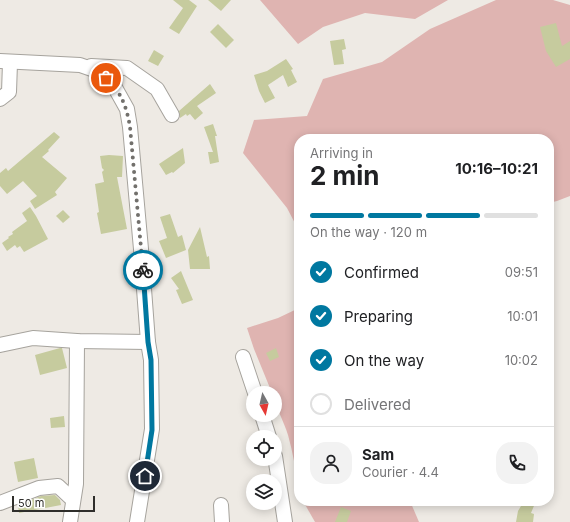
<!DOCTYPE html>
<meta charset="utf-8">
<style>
:root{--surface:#fff;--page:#f2f2f2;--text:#202124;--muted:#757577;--line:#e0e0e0;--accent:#0078a0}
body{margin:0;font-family:Inter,sans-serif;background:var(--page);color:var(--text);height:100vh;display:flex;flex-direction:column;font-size:15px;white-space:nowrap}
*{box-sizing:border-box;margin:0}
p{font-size:13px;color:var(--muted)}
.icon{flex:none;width:22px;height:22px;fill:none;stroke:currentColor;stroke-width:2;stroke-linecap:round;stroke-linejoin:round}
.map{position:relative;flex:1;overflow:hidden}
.drawer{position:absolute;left:294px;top:134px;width:260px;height:372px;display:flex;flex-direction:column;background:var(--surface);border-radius:16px;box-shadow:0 2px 10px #0003}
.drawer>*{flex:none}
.needle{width:26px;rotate:172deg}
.buttons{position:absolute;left:246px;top:386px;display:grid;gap:8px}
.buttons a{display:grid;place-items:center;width:36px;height:36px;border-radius:50%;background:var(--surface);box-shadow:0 2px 10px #0003;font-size:20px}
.scale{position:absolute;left:12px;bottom:10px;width:83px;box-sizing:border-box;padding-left:4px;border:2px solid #2f2e2b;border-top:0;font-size:11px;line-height:14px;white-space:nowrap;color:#2f2e2b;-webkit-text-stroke:3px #fff;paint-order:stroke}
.pin{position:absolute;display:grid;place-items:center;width:34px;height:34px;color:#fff;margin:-17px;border:2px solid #fff;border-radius:50%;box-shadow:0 1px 4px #0007}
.courier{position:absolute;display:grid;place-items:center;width:40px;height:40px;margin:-20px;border:3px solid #0078a0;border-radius:50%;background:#fff;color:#222;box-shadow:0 1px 5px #0007}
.summary em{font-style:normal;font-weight:700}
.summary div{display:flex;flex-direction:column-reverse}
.summary{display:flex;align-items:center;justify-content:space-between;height:68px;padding:0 16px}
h1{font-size:26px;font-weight:700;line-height:30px}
.bar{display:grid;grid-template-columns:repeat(4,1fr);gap:6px 4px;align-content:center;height:48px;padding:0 16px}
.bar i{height:5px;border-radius:3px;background:var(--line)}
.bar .active{background:var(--accent)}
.bar p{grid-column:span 4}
.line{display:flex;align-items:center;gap:10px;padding:0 16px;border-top:1px solid var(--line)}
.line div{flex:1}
.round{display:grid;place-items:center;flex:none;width:42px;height:42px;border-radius:16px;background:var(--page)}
ol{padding:0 16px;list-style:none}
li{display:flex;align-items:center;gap:12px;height:44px}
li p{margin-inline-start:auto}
li .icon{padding:4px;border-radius:50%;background:var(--accent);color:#fff;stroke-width:4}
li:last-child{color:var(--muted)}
li i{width:22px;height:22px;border:2px solid var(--line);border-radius:50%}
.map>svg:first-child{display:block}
</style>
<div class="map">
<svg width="570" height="522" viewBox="0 0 570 522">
<rect width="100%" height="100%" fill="#eeeae4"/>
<g fill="#dfb4b1">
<polygon points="260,0 448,0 415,19 365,13 323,27 298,44"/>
<polygon points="496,0 553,0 570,5 570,196 557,201 549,203 549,139 299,139 299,231 287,208 243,153 254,120 307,116 323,79 382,62 430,29"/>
<path d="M299 308V490C296 471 293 453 288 435 284 421 275 408 275 393H272L254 349 247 328 278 318Z"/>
<polygon points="303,501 410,501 419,522 315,522"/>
</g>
<g fill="#c6cb9e">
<polygon points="173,0 189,0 197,6 179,34 169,28 183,8"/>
<polygon points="208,0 231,0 221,11"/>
<polygon points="556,23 562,46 570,41 570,59 556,67 546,51 540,27"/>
<polygon points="218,24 234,40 226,48 210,32"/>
<polygon points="344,39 346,49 342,50 344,64 334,65 330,41"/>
<polygon points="154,50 164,56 158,66 148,61"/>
<polygon points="286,59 293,69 291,70 297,82 288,87 283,75 268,85 275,98 265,103 259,91 254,75 267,71"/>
<polygon points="210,84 216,93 197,106 203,113 195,120 190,114 187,116 186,114 180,118 179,111"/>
<polygon points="213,124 217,136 215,136 219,162 210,164 208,152 213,152 204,127"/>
<polygon points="54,132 60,137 48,150 49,151 42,157 67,178 55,192 57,195 35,209 30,201 37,196 23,181 7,194 0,186 0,173 6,168 8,171"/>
<polygon points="183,148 185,163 173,173 172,172 166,175 159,164"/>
<polygon points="109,155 123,156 122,177 117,177 127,229 101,234 97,213 99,212 95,184 104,182 102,172 104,170 102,168 100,156"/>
<polygon points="30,207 36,216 48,239 24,252 20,246 17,248 15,245 7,251 2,243 9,238 8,237 13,234 12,232 27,221 22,213"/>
<polygon points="63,210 70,217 63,223 56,216"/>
<polygon points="170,214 178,237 182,235 186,250 166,258 159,241 167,238 160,217"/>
<polygon points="200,227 207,257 209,256 210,269 190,269 188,250"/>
<polygon points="181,271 193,300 182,304 176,290 179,289 171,278"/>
<polygon points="60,348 62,348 67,368 40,375 35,355"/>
<polygon points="276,348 279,357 270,361 266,353"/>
<polygon points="64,416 65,427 51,428 50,418"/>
<polygon points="34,458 38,478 18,482 14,462"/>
<polygon points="55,495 60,500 61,505 19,513 18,505 41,496"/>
<polygon points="524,501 536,501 531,513 534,514 533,522 516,522 518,511"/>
<polygon points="341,507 351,511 347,522 335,522"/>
</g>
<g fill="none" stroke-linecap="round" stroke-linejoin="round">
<defs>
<g id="minor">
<polyline points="0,61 80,65 100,72 113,84 127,109 130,127 141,249 148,342 151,360 152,429 137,522"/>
<polyline points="91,66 127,68 157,89 172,115"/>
<polyline points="0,99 9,92 10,63"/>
<polyline points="0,345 33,338 77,341 148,342"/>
<polyline points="243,357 255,393"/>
<polyline points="262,415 269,437"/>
<polyline points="275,456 285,522"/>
<polyline points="0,503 39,488 58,486 73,500"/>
<polyline points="221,505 222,522"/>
<polyline points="70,522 76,484 77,341"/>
</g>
</defs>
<use href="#minor" stroke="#a6a39d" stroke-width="16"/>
<use href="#minor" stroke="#fff" stroke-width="14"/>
</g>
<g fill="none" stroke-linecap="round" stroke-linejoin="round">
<path stroke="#72706c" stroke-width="4" stroke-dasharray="0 7.2" d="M106 78C121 91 127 108 130 127L143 270"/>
<polyline stroke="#0078a0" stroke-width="5" points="143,270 148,342 151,360 152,430 145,476"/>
</g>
</svg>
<div class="buttons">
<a><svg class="needle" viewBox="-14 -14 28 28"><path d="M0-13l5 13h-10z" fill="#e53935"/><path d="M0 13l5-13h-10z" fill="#757577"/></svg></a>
<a><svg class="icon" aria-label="locate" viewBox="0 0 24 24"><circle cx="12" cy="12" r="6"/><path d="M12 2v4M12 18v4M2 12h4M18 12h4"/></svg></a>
<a><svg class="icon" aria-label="layers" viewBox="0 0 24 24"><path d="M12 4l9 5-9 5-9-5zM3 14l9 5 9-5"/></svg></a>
</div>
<div class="scale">50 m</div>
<div class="pin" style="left:106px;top:78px;background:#ea580c"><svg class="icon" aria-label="bag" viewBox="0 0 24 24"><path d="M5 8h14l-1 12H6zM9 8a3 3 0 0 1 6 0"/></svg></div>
<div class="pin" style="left:145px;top:476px;background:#1f2937"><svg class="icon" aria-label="home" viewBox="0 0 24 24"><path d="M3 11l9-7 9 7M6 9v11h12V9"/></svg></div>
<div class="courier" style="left:143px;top:270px"><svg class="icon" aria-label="bike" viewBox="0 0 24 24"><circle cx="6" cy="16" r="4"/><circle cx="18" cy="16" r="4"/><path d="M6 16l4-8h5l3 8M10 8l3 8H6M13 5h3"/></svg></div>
<section class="drawer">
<div class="summary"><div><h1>2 min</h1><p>Arriving in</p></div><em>10:16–10:21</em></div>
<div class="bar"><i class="active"></i><i class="active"></i><i class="active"></i><i></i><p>On the way · 120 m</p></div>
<ol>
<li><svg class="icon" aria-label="check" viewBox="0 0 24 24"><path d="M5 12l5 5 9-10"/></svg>Confirmed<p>09:51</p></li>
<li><svg class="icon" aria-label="check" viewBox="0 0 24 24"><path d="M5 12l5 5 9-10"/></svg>Preparing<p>10:01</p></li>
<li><svg class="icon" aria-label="check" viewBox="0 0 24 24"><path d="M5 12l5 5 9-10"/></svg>On the way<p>10:02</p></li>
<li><i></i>Delivered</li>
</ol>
<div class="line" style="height:72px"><a class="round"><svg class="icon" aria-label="person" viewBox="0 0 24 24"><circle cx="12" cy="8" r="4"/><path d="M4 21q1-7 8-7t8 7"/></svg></a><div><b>Sam</b><p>Courier · 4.4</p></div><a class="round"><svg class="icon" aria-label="phone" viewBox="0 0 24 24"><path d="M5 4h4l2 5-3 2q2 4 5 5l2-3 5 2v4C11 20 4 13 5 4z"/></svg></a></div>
</section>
</div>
